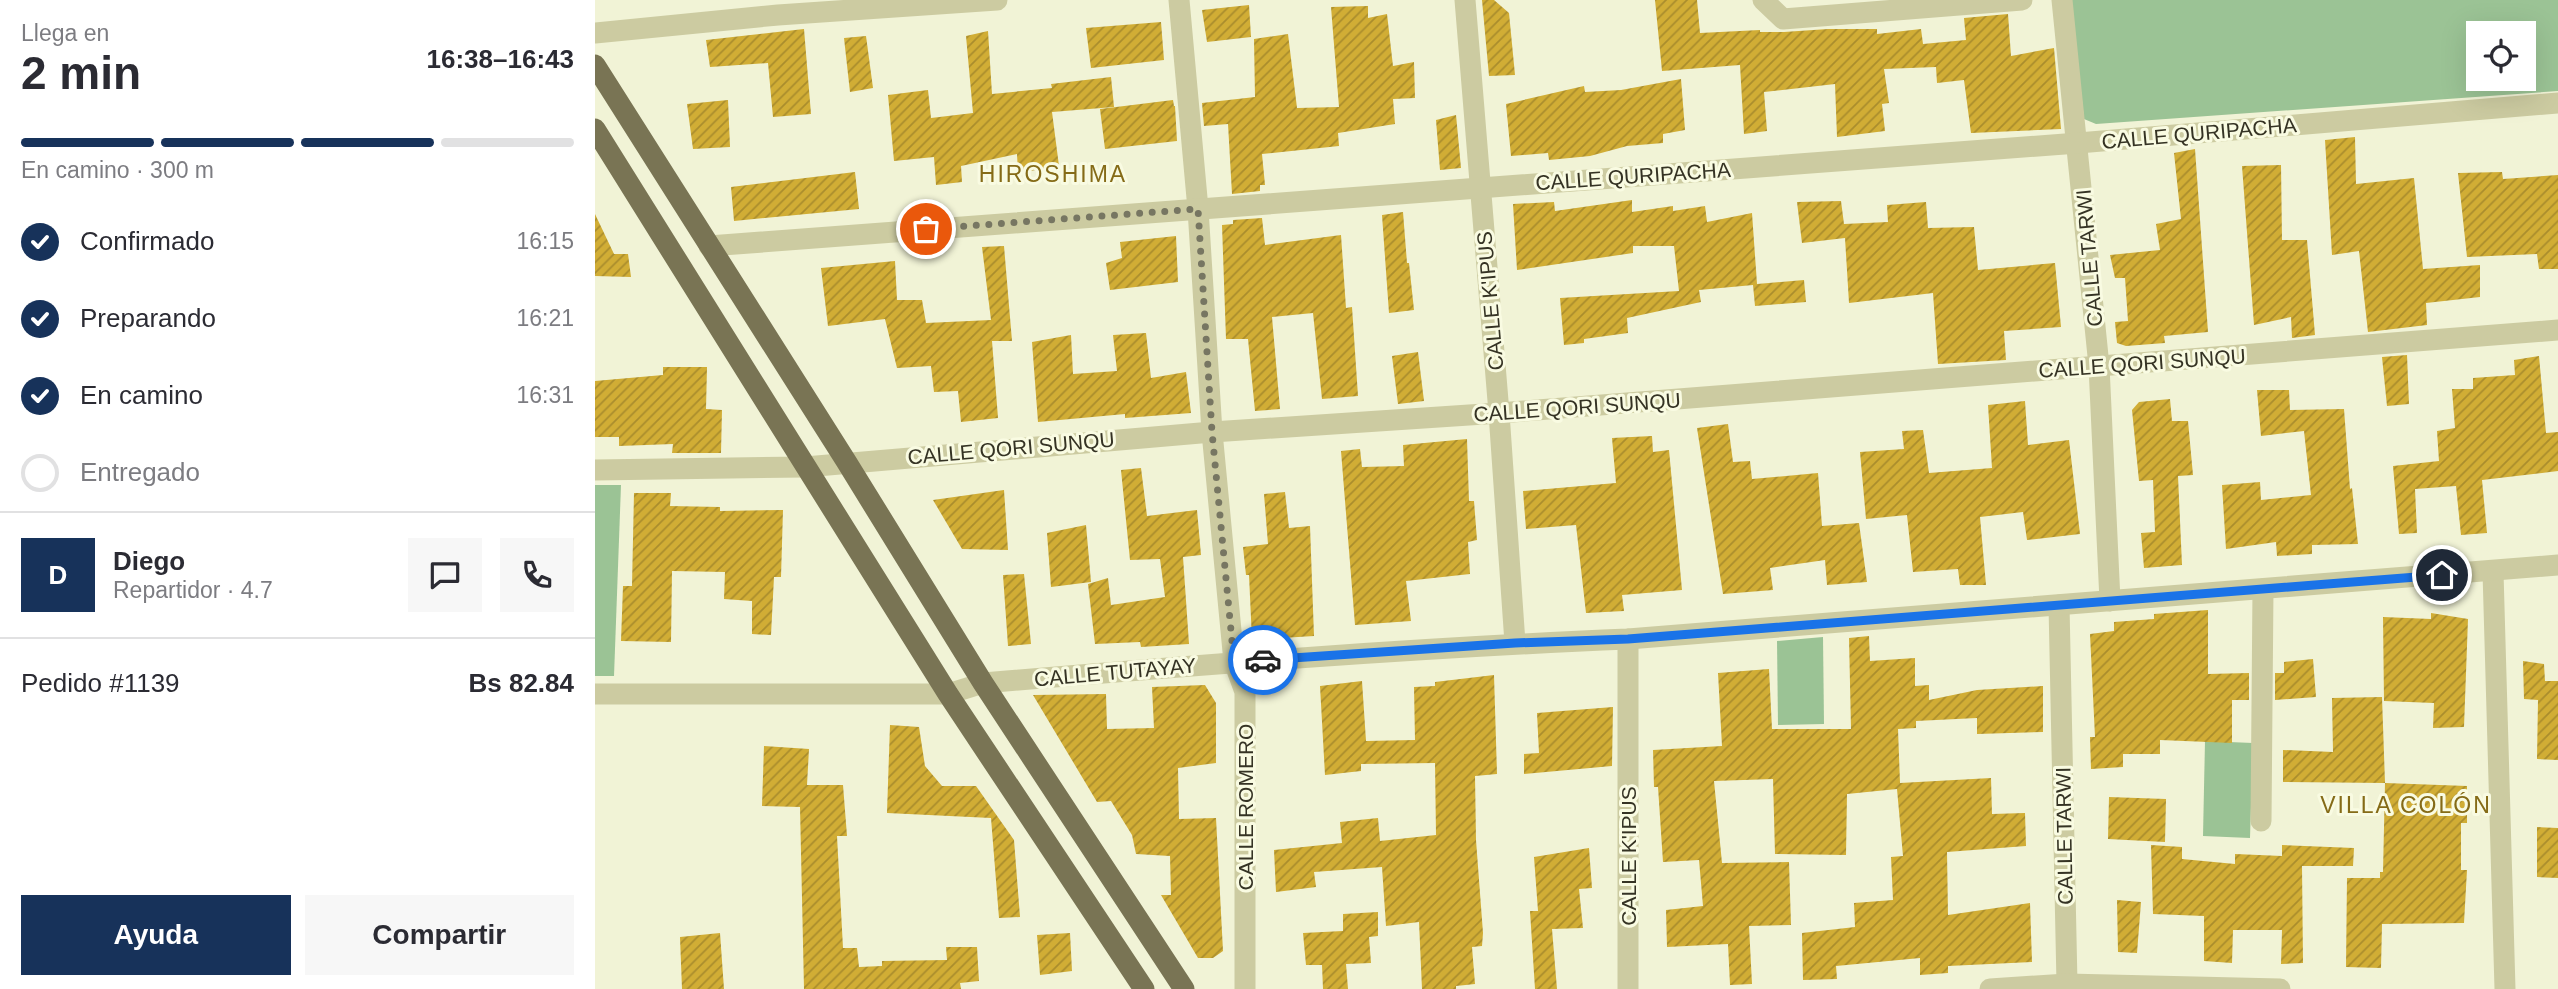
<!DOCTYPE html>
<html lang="es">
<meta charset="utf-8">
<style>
:root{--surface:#fff;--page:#f7f7f7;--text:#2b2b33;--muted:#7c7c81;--line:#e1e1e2;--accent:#17325a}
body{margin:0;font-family:Helvetica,sans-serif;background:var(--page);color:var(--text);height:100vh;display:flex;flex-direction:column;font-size:26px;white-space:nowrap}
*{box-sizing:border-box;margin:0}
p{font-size:23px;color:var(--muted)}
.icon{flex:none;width:38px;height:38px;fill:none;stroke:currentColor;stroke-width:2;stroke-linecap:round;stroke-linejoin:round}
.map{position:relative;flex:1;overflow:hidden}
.sheet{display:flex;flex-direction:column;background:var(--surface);width:595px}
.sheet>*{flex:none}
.buttons{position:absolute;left:1871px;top:21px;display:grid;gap:14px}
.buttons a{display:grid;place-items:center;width:70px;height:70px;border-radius:0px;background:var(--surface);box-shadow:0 7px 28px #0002;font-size:35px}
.pin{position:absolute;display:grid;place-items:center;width:60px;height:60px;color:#fff;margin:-30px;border:4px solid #fff;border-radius:50%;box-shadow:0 2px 7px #0007}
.courier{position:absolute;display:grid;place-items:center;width:70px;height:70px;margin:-35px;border:5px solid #1a73e8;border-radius:50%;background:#fff;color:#222;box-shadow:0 2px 9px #0007}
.head em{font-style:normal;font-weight:600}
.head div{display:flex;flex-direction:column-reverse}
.head{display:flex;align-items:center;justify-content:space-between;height:119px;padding:0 21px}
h1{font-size:46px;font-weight:600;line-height:52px}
.bar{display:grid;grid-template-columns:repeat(4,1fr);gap:10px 7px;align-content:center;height:84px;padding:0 21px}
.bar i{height:9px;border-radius:5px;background:var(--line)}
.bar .current{background:var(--accent)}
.bar p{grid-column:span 4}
.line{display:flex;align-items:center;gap:18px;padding:0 21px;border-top:2px solid var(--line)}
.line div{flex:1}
.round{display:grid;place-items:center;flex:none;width:74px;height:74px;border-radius:0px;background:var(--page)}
ol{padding:0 21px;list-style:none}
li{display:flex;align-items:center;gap:21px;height:77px}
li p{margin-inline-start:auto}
li .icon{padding:7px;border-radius:50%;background:var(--accent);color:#fff;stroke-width:4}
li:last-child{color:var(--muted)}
li i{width:38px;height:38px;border:4px solid var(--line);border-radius:50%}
.button{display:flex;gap:14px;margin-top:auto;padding:14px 21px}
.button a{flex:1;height:80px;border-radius:0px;background:var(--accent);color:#fff;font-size:28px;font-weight:600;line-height:80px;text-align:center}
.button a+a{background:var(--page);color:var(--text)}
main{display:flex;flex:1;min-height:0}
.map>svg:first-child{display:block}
</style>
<main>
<section class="sheet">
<div class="head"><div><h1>2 min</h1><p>Llega en</p></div><em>16:38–16:43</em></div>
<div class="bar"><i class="current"></i><i class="current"></i><i class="current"></i><i></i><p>En camino · 300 m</p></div>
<ol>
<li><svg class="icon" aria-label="check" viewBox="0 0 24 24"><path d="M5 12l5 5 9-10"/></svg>Confirmado<p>16:15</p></li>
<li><svg class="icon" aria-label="check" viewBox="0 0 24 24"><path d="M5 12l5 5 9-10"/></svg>Preparando<p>16:21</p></li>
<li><svg class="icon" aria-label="check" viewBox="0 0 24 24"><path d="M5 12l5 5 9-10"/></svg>En camino<p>16:31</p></li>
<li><i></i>Entregado</li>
</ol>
<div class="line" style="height:126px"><b class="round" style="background:var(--accent);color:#fff">D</b><div><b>Diego</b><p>Repartidor · 4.7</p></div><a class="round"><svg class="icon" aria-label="chat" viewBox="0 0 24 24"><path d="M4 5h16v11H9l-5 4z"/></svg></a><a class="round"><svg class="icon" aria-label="phone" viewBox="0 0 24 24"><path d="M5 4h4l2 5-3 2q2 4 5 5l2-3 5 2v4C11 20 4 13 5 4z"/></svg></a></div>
<div class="line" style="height:91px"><div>Pedido #1139</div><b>Bs 82.84</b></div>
<div class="button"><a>Ayuda</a><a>Compartir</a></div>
</section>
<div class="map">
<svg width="1963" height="989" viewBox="0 0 1963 989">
<defs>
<pattern id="building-hatch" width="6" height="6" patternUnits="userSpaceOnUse" patternTransform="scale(1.75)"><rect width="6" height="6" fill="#d1ad35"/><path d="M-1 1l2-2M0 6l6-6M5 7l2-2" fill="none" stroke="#aa8d2d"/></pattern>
</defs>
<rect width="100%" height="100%" fill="#f1f3d6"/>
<g fill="#9bc395" fill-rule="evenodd">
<path d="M1476 0H1963V91L1501 124 1489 119ZM1883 33H1928V79H1883Z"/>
<polygon points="0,485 26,485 19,676 0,676"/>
<polygon points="1228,637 1229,724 1183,725 1182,641"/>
<polygon points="1610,741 1658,743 1655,838 1608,836"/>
</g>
<g fill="url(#building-hatch)">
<polygon points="887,0 899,0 914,13 920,75 894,76"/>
<polygon points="1060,0 1102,0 1105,33 1165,30 1165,32 1189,32 1233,29 1282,29 1282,34 1326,29 1328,44 1371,40 1369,18 1413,14 1416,56 1459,48 1466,129 1376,133 1369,80 1342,83 1341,67 1289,69 1294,103 1287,104 1290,131 1242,137 1240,84 1169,92 1172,131 1149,134 1145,65 1067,71"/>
<polygon points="654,5 656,37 612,42 607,10"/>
<polygon points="773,6 773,18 792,14 798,66 819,62 820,98 798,99 800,124 743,133 744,146 667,154 670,185 665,185 665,191 637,194 633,124 609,126 607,103 660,97 659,39 693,34 702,108 744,107 736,7"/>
<polygon points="566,22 569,60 496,68 491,28"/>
<polygon points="209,29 216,114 178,117 173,63 115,67 111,40"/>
<polygon points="393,31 397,94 457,88 456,84 516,77 519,107 457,112 464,166 423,173 422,154 366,166 367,182 341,185 339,157 299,161 293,95 333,90 336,118 378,113 371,36"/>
<polygon points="271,36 278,88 255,92 249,38"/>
<polygon points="1086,79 1090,130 1068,134 1068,143 1032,146 995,156 954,160 953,153 916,156 911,104 989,86 990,92 1026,90"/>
<polygon points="133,100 135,147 98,149 92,104"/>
<polygon points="578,100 579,106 580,106 582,141 510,149 505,109"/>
<polygon points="861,115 866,168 845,170 841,120"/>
<polygon points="1760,137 1761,184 1819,178 1828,269 1885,265 1885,297 1831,303 1832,325 1773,332 1764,251 1737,255 1730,140"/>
<polygon points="1600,149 1613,332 1569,336 1570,343 1531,346 1522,343 1520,322 1533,321 1530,278 1520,278 1515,255 1565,250 1561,224 1586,219 1579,153"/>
<polygon points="1686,165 1687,240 1712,240 1720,335 1697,338 1696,317 1659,325 1647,166"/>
<polygon points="260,172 264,209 139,221 136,187"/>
<polygon points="1907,172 1908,179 1963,175 1963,269 1944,269 1942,254 1872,257 1863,173"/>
<polygon points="1037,200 1037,212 1078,206 1078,211 1110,206 1112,222 1157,213 1162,284 1209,280 1211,302 1160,306 1158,285 1104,290 1106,302 1032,318 1033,333 989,339 989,343 969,345 965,298 1084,291 1079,246 1038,246 1038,253 922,270 918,204 959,202 960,211"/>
<polygon points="1246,201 1249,224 1293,222 1292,205 1331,202 1333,228 1379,227 1383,270 1460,263 1466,327 1409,331 1411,360 1343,364 1338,293 1254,303 1250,238 1207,243 1202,202"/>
<polygon points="808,212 812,263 814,263 819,310 794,313 787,215"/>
<polygon points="0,214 19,254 33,254 36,277 0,276"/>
<polygon points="667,218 670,245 746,235 751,308 757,307 763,396 727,399 718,313 677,317 685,409 660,411 653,339 631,339 627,225 638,224 638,220"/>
<polygon points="581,236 583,282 515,290 511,263 527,258 525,242"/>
<polygon points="409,246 417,341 397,341 403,418 366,422 363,391 339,392 336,366 302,368 290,319 233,326 226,268 300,261 302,300 327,300 331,323 396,320 387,247"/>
<polygon points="551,333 556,378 591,372 596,413 530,418 530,414 443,422 437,342 476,335 478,374 522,371 518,335"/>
<polygon points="823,352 829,401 803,404 797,356"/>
<polygon points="1812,355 1814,404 1792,406 1787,357"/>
<polygon points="1944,356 1951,433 1963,432 1963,471 1887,480 1892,533 1866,535 1861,486 1820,489 1822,533 1804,534 1798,466 1844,461 1842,431 1860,428 1857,389 1878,389 1878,378 1920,375 1919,360"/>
<polygon points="68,367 112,367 111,409 127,410 126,453 77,453 78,444 24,446 24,437 0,437 0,381 68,375"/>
<polygon points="1662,390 1694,390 1695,410 1749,409 1755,489 1757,488 1763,544 1717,545 1717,554 1682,556 1681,542 1631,549 1627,485 1665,482 1666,500 1716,495 1709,431 1666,436"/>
<polygon points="1575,399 1577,421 1593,421 1598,475 1583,476 1587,565 1549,568 1546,533 1560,532 1558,480 1544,481 1537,410 1544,402"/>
<polygon points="1430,401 1433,445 1474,440 1485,534 1432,540 1428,512 1385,517 1391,585 1365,585 1363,569 1318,572 1312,515 1271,519 1265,452 1309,449 1307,431 1328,430 1334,473 1397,468 1393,405"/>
<polygon points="1133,424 1138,462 1155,461 1157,479 1223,473 1227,526 1264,523 1272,582 1232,585 1230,560 1175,568 1178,590 1128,594 1102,428"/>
<polygon points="1057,436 1058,452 1074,450 1087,590 1027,595 1029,611 991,613 981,525 931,529 928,491 1021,483 1017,438"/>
<polygon points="872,439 874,501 879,501 882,540 873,542 875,574 811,581 816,621 760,625 746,451 765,449 767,467 809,466 808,445"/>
<polygon points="546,468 552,516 602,510 606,555 588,557 594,644 546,647 545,642 500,644 493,584 513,578 516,605 570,597 565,559 535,560 526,470"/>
<polygon points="409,490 413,550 367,549 338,500"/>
<polygon points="690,492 694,528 715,526 719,636 657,640 654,575 651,575 648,547 673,544 669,494"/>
<polygon points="39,493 76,493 75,506 125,507 125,511 188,510 186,577 179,577 176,635 157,634 157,601 129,599 130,572 77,571 76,642 26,641 28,586 37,586"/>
<polygon points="491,525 496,582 456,587 452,533"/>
<polygon points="429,574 436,644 413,646 408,575"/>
<polygon points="1613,610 1613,674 1654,673 1654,700 1637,700 1637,743 1565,740 1565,754 1528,754 1528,767 1496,769 1495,737 1500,737 1495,634 1519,631 1519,622 1559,619 1559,614"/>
<polygon points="1836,613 1873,619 1869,727 1838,728 1839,703 1789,701 1788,617 1836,619"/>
<polygon points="1274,636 1275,661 1320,658 1320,686 1334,685 1334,700 1382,690 1448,686 1448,732 1382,734 1382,718 1321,721 1321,728 1303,729 1305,783 1396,778 1397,814 1430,813 1431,846 1352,852 1353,915 1435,903 1437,962 1353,966 1353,973 1325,975 1325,958 1241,966 1242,979 1208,980 1207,933 1260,927 1259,903 1298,900 1296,857 1308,856 1302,789 1252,794 1251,855 1180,854 1178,779 1119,781 1127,863 1194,862 1196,925 1154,926 1157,984 1135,985 1133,944 1072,947 1071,910 1108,906 1104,860 1068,862 1063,787 1059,787 1058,750 1127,746 1123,673 1174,669 1177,729 1256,729 1254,638"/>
<polygon points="1718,659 1721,697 1680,700 1680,673 1689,673 1689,662"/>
<polygon points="1928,661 1949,664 1950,681 1963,681 1963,760 1942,759 1943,700 1929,699"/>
<polygon points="899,675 902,774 880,776 881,840 888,933 887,946 877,947 880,984 861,986 861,989 827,989 824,922 791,926 787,867 719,872 721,887 681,892 679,850 747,843 745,822 783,818 785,841 841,835 840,763 766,764 766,771 730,775 725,686 767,681 771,741 820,740 819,687 840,686 840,682"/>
<polygon points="610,685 621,703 621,763 583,768 584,819 621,818 628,951 618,958 603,958 566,895 576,895 575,856 541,854 537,835 516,801 502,802 438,695 511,694 512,729 559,728 557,687"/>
<polygon points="1787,697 1790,783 1688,782 1688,750 1738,752 1737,698"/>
<polygon points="1018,707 1017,766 929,774 929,754 944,753 942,713"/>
<polygon points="295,725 324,727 330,766 347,786 381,786 419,840 425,917 404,918 396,818 292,813"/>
<polygon points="169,746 214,749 212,785 248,785 252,836 242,836 248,948 262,948 264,967 287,966 287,961 352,960 351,947 382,947 384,981 365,983 366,989 209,989 205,807 167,806"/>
<polygon points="1790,783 1872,786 1872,823 1866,823 1866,870 1872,870 1869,923 1787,924 1786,968 1751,967 1752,878 1785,878 1785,872 1788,872"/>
<polygon points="1514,797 1571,799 1570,842 1513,839"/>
<polygon points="1942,827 1963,828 1963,878 1942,877"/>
<polygon points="1556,845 1587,847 1587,859 1640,864 1640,854 1687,856 1687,845 1759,848 1758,866 1707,866 1708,963 1686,964 1687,930 1638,930 1637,963 1609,961 1609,916 1558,914"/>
<polygon points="994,848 997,888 984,889 988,928 957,929 962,989 940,989 935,911 943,911 939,857"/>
<polygon points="1522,900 1546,902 1542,953 1523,952"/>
<polygon points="783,912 783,936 774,937 776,963 751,964 753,989 728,989 727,965 711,965 708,933 748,931 748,914"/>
<polygon points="125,933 129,989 87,989 85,937"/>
<polygon points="475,933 477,971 445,975 442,935"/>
</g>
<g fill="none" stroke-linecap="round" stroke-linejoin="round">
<g stroke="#cccba1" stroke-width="21">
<polyline points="584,0 603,209 617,432 639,662 650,692 650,989"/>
<polyline points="870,0 904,413 920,643"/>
<polyline points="1168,0 1188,19 1427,0"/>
<polyline points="1467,0 1504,366 1515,601"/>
<polyline points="0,33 183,15 402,0"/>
<polyline points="114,246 1483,143 1963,103"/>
<polyline points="0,470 210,467 617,432 904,413 1963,330"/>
<polyline points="1898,572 1910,989"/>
<polyline points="1464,605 1472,984"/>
<polyline points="1033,639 1033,989"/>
<path d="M0 694H353L388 683C602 665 817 648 1033 639L1963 565"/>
<polyline points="1666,821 1668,589"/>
<polyline points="1395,989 1472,984 1685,989"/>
</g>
<g stroke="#797454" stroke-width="21">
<polyline points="0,65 251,461 388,683 589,989"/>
<polyline points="0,129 353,694 549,989"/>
</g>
</g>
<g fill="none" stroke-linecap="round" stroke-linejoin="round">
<polyline stroke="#777662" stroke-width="7" stroke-dasharray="0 12.6" points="331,229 603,209 617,432 639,662 668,660"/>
<polyline stroke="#1a73e8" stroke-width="9" points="668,660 920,643 1033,639 1847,575"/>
</g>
<g text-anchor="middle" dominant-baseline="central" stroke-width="6" stroke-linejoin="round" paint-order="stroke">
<g font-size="21" fill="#353324" stroke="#f9fbe2">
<text transform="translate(1604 133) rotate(-5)">CALLE QURIPACHA</text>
<text transform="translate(1038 176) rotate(-4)">CALLE QURIPACHA</text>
<text transform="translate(1494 258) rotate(-95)">CALLE TARWI</text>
<text transform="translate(895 301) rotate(-95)">CALLE K'IPUS</text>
<text transform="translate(1547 363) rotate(-4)">CALLE QORI SUNQU</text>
<text transform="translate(982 407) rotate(-4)">CALLE QORI SUNQU</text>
<text transform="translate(416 448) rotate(-5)">CALLE QORI SUNQU</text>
<text transform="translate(520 672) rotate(-5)">CALLE TUTAYAY</text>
<text transform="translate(650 807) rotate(-90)">CALLE ROMERO</text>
<text transform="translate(1469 836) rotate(-91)">CALLE TARWI</text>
<text transform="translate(1033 856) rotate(-90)">CALLE K'IPUS</text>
</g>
<g font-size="23" letter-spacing="2" fill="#856b17" stroke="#f9fbe2">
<text x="458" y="174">HIROSHIMA</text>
<text x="1811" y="805">VILLA COLÓN</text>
</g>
</g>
</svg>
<div class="buttons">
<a><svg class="icon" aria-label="locate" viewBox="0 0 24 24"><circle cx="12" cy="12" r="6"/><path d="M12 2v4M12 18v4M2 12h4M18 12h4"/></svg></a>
</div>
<div class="pin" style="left:331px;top:229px;background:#ea580c"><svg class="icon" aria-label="bag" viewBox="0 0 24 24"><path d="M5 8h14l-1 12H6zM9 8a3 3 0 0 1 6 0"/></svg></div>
<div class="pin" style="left:1847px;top:575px;background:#1f2937"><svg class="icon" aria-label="home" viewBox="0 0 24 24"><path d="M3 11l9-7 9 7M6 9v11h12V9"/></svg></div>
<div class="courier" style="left:668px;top:660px"><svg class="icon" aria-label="car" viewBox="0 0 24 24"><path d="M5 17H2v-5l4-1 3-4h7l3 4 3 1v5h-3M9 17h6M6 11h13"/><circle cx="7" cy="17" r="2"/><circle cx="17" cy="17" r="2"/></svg></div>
</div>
</main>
